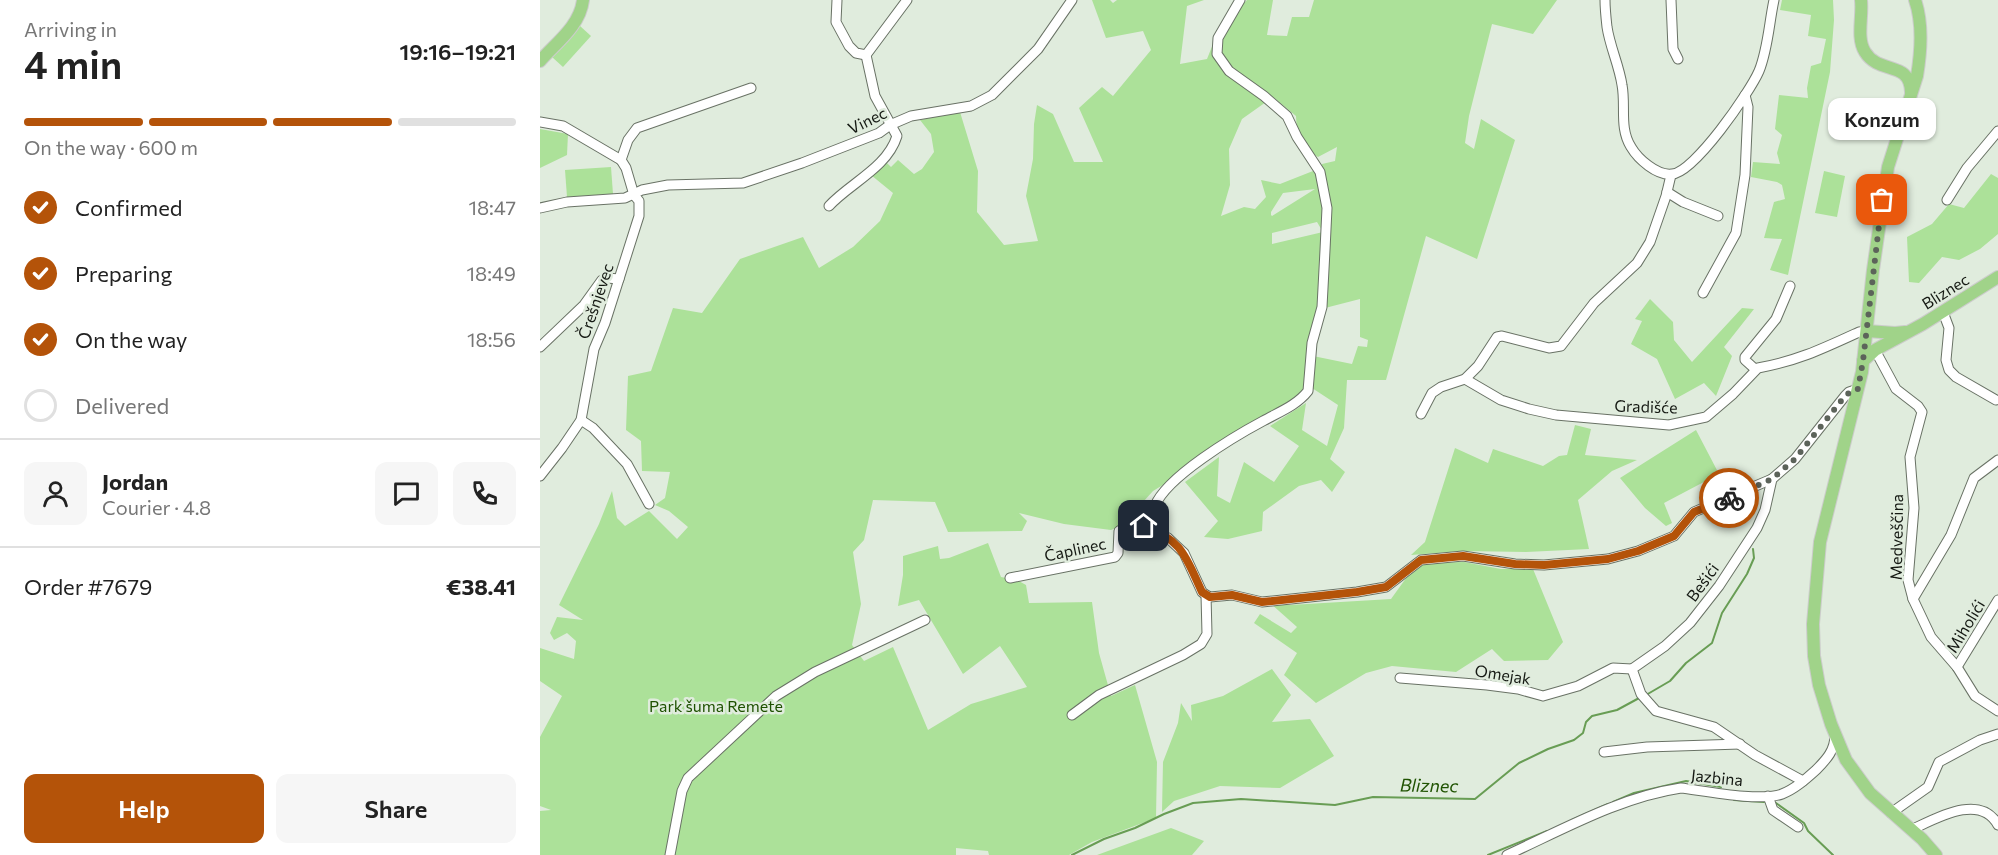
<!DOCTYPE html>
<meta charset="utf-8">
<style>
:root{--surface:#fff;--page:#f6f6f6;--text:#222;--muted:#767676;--line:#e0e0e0;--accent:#b45309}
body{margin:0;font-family:Commissioner,sans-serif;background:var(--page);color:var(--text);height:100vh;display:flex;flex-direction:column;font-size:22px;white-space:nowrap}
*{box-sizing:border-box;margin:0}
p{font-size:20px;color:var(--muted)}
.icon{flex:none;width:33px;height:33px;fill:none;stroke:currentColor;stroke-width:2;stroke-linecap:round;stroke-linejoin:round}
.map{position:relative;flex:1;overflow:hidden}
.sheet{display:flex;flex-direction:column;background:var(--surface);width:540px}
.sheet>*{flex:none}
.pin{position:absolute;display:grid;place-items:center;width:51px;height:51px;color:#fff;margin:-26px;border-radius:12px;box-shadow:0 3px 9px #0006}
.courier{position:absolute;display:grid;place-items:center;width:60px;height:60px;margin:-30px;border:4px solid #b45309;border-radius:50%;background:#fff;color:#222;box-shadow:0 2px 8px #0007}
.bubble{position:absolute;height:42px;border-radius:12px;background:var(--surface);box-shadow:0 2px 4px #0004;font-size:20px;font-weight:600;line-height:42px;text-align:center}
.overview em{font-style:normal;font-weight:600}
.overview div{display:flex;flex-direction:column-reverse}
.overview{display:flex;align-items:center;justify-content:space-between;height:102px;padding:0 24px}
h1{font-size:39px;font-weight:600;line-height:45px}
.bar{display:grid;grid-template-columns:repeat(4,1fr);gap:9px 6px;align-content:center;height:72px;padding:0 24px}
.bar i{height:8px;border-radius:4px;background:var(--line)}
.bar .current{background:var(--accent)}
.bar p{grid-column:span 4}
.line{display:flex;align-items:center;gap:15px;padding:0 24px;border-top:2px solid var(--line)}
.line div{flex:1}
.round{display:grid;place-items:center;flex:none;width:63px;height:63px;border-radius:12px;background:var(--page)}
ol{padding:0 24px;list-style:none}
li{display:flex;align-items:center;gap:18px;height:66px}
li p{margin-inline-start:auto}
li .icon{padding:6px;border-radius:50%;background:var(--accent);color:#fff;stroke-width:4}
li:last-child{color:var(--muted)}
li i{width:33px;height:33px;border:3px solid var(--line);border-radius:50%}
.action{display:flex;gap:12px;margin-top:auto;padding:12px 24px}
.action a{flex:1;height:69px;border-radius:12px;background:var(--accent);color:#fff;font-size:24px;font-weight:600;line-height:69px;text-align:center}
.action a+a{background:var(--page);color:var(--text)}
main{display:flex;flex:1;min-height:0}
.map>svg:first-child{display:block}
</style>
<main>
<section class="sheet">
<div class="overview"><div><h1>4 min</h1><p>Arriving in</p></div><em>19:16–19:21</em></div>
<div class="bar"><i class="current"></i><i class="current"></i><i class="current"></i><i></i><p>On the way · 600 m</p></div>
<ol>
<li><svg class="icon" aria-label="check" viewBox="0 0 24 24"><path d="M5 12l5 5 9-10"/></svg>Confirmed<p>18:47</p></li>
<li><svg class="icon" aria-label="check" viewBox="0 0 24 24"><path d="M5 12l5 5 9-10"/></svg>Preparing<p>18:49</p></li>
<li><svg class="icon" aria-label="check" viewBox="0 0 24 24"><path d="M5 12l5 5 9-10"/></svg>On the way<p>18:56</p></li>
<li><i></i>Delivered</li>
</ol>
<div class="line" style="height:108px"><a class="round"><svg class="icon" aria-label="person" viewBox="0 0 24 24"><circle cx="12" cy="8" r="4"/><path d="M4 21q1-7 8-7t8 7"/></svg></a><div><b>Jordan</b><p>Courier · 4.8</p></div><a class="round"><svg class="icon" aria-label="chat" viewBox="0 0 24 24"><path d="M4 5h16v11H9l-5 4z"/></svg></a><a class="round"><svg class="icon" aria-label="phone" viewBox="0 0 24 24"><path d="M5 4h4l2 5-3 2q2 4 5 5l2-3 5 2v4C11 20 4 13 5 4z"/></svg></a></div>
<div class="line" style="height:78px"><div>Order #7679</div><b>€38.41</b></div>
<div class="action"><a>Help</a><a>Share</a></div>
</section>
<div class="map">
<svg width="1458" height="855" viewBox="0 0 1458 855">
<rect width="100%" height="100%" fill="#e0ecdd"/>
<g fill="#ace199" fill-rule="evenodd">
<path d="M552 0H570L573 3 577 0H664L647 6 640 64 667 59 679 29 707 0H733L727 35 747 36 752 17H769L774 0H1017L993 34 952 24 929 116 925 143 934 149 941 119 975 140 937 259 886 236 846 380H807L804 428 790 459 805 472 792 492 781 480 759 486 723 512 722 531 688 539 664 537 678 521 645 482 679 457 677 496 690 503 704 462 734 482 759 446 730 426 766 403 762 430 787 446 798 405 772 388 773 356 812 364 818 346 827 347 828 340 820 337V299L785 308 779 300 773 321 767 389 759 402 613 491 594 512 589 522 571 530 524 524 479 513 487 521 482 531 408 532 395 502 333 500 324 540 313 552 321 604 312 645 324 661 353 647 388 730 431 704 487 687 460 646 423 674 379 600 358 606 363 575V556L398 546 400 559 409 558 448 543 461 577 477 580 486 585 489 603 552 602 559 653 571 696 595 685 617 762 616 818 552 842 529 855H449L448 851 416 848V855H0V811L11 810 0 806V737L22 696 0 681V648L34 659 36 641 27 633 14 640 10 633 17 617 43 620 19 605 59 524 72 491 77 518 85 526 109 511 137 539 148 527 129 511 115 505 125 498 130 472 102 471 101 441 86 430 88 376 111 371 133 308 162 313 200 259 263 237 279 268 313 247 340 221 353 193 331 175 345 161 351 167 358 160 374 174 382 169 394 152 391 134 380 120 420 112 438 171 437 212 464 245 498 241 486 196 493 159 494 124 497 105 513 114 534 162H563L539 108 562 87 573 96 611 50 603 31 566 38ZM733 97 756 116 757 133 772 153 778 157 797 147 795 161 782 164 781 177 773 171 740 184 721 180 726 197 715 209 704 207 681 216 690 185 689 149 702 119ZM775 189 732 216 731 215V212L743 193ZM777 222 783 232 732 244V233Z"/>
<polygon points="1242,0 1293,0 1294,20 1290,72 1248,275 1230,270 1242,239 1224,238 1234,202 1245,199 1242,185 1237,182 1211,177 1213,162 1240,164 1237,153 1242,135 1235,129 1239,95 1268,98 1267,88 1271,66 1281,63 1286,39 1268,36 1271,15 1240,10"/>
<polygon points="40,26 51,36 23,67 12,57"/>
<polygon points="0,129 28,134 27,155 0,168"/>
<polygon points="71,167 73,194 27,197 25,170"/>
<polygon points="1284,171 1305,176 1297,217 1275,213"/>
<polygon points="1451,174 1458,178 1458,234 1440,249 1419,260 1402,257 1379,283 1369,282 1367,237 1392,224 1409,204 1424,208"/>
<polygon points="1110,299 1133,322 1134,340 1152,362 1202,308 1214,309 1184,347 1192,356 1176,396 1164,383 1135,399 1117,359 1091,344 1102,321 1095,319"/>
<polygon points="1035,425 1051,429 1045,455 1097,460 1072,471 1038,500 1049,549 986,552 923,551 871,555 885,542 915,448 948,463 953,449 1003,466 1019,456 1027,455"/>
<polygon points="1156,430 1179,474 1124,503 1132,523 1126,526 1105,508 1080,478"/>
<polygon points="924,562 961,569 993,569 1023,642 1008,660 964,661 952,649 916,672 852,666 826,673 776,703 744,675 757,653 714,623 720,614 751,633 757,627 730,603 750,605 851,599 877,563"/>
<polygon points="732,669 751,695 732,722 770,719 794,756 740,788 680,786 634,801 622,812 623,762 638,723 641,703 652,721 651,705 683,696"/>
<polygon points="631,828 664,841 652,855 557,855"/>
</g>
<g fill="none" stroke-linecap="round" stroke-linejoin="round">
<g stroke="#689d54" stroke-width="2">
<polyline points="1106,695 1130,681 1146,663 1172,643 1182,613 1207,574 1214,558 1213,549"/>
<polyline points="1194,800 1224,802"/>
<polyline points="1073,802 1094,793 1146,781 1181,787"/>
<polyline points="1236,803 1264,823 1268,831 1293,855"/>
<polyline points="1032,820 1068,804"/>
<polyline points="532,855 564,839 595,828 624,814 653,803 701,799 795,805 833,797 935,799 979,763 1008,749 1034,740 1043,733 1046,722 1052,716 1077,710 1101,697"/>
<polyline points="948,855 1007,831"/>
</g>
<defs>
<g id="minor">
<polyline points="297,0 296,22 309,46 316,53 326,55"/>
<path d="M1065 0C1065 9 1066 18 1067 27 1070 47 1079 65 1082 85 1086 106 1079 128 1091 147 1098 159 1117 176 1132 174 1154 173 1210 92 1219 71 1228 49 1229 23 1234 0"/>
<polyline points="1131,0 1133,49 1138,59"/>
<polyline points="326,55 367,0"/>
<polyline points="0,122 23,126 81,160"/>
<polyline points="1127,192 1143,202 1178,216"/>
<polyline points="1407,200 1427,168 1458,131"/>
<path d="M289 206C310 183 347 168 357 136L335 96 326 55"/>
<polyline points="0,208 27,202 85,198 102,190 128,185 203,183 262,163 339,133 350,125 371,116 431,106 452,95 498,49 532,0"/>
<polyline points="1163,293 1196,233 1205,175 1208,107 1205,95"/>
<polyline points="1403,312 1409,328 1406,360 1409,370 1416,377 1456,400"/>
<polyline points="0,347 44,305 62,280 67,278 79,279"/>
<polyline points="1335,350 1356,389 1378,406 1382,412 1370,457 1374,508 1368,580 1373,599 1391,637 1417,667 1435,696 1458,711"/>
<polyline points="1215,369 1205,360 1205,357 1236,319 1250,286"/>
<path d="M925 379 961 400 989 409 1016 415 1129 425 1166 417 1193 394 1218 368C1257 361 1282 349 1319 332L1327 331"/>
<polyline points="881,414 892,393 901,387 925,379 938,366 957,337 962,336 1009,348 1021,346 1054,303 1097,263 1110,242 1126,196 1131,175"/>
<polyline points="41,420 53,428 87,464 109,504"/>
<polyline points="0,476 22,448 41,420 54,349 65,323 99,216 99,201 94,195 86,168 81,160 88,140 97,128 211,88"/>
<path d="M612 529C612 522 612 513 615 506 626 477 695 436 723 421 739 412 756 406 768 391L772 343 782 307 785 250 787 208 780 172 757 137 747 116 724 96 689 71 677 54 678 38 700 0"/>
<polyline points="470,578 575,557 578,553 579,531 591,524 612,529 628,538 644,553 662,592 666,595 670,597 692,595 722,602 817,592 846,587 881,560 923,556 975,564 1004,565 1068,559 1098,551 1134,536 1154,512 1232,479"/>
<polyline points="1373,599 1411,535 1434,478 1458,460"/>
<polyline points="1417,667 1458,600"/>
<polyline points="860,678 947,685 978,689 1003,696 1038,686 1073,668 1092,669"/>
<polyline points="532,715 559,695 643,655 661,644 667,634 666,595"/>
<polyline points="1064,752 1107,747 1200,744"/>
<polyline points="1263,781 1215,755 1174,727 1116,711 1101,694 1092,669 1125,646 1150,623 1179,586 1217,528 1225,510 1232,479 1255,459 1305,396 1309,392 1318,389"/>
<polyline points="1228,796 1233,810 1258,827"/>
<polyline points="1351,813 1388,787 1399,762 1440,740 1458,734"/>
<path d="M1371 830C1395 819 1440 792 1458 825"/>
<polyline points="130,855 142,791 148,778 236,696 275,672 385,620"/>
<path d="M967 855C1022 830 1080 797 1141 788 1165 791 1221 802 1242 794 1255 789 1266 779 1276 770 1287 759 1295 750 1295 735"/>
</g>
<g id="major">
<path d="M1321 0C1323 16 1316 38 1325 52 1339 75 1370 60 1371 92"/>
<path d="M1375 0C1383 23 1381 52 1377 76L1348 167 1333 270 1322 372 1280 542 1273 624 1274 656 1279 685 1291 724 1306 760 1330 793 1382 839 1396 855"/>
<path d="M0 61C16 43 40 26 43 0"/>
<polyline points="1327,331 1355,333 1365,332"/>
<polyline points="1323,361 1335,350 1383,324 1458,277"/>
</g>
</defs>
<use href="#minor" stroke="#697265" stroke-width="11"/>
<use href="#major" stroke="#cccccb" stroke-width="14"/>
<use href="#minor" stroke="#fff" stroke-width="9"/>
<use href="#major" stroke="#a0d389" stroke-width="12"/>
</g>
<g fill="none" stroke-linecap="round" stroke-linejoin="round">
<polyline stroke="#5c635a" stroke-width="6" stroke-dasharray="0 10.8" points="1189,498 1232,479 1255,459 1305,396 1313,390 1318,389 1323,361 1342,200"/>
<path stroke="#b45309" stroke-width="8" d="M604 526C643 540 646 558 662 592L670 597 692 595 722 602 817 592 846 587 881 560 923 556 975 564 1004 565 1068 559 1098 551 1134 536 1154 512 1189 498"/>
</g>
<g text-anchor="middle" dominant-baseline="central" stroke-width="5" stroke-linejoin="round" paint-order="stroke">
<g font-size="16" fill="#151913" stroke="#e0ecdd">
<text transform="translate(327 120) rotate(-26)">Vinec</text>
<text transform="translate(1405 291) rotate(-32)">Bliznec</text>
<text transform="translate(55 301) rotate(-71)">Črešnjevec</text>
<text transform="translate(1106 406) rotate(2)">Gradišće</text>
<text transform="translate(1356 537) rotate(-89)">Medveščina</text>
<text transform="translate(535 549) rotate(-12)">Čaplinec</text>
<text transform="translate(1162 582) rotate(-54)">Bešići</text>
<text transform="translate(1425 626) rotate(-59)">Miholići</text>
<text transform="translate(963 674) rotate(9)">Omejak</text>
<text transform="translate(1177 777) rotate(6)">Jazbina</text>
</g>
<g font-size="16" fill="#1e5100" stroke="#e0ecdd">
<text x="176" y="705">Park šuma Remete</text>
</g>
<g font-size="18" font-style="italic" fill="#205302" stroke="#e0ecdd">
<text transform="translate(889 785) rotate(1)">Bliznec</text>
</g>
</g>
</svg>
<div class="pin" style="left:1342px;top:200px;background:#ea580c"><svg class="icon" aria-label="bag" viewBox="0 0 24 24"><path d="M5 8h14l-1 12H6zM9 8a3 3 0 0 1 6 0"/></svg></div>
<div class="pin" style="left:604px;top:526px;background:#1f2937"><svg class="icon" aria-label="home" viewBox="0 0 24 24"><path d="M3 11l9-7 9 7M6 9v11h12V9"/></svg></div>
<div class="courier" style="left:1189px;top:498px"><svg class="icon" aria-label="bike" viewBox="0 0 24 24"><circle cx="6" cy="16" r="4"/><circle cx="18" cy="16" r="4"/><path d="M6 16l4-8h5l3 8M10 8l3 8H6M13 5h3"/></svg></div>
<div class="bubble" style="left:1288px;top:98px;width:108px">Konzum</div>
</div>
</main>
